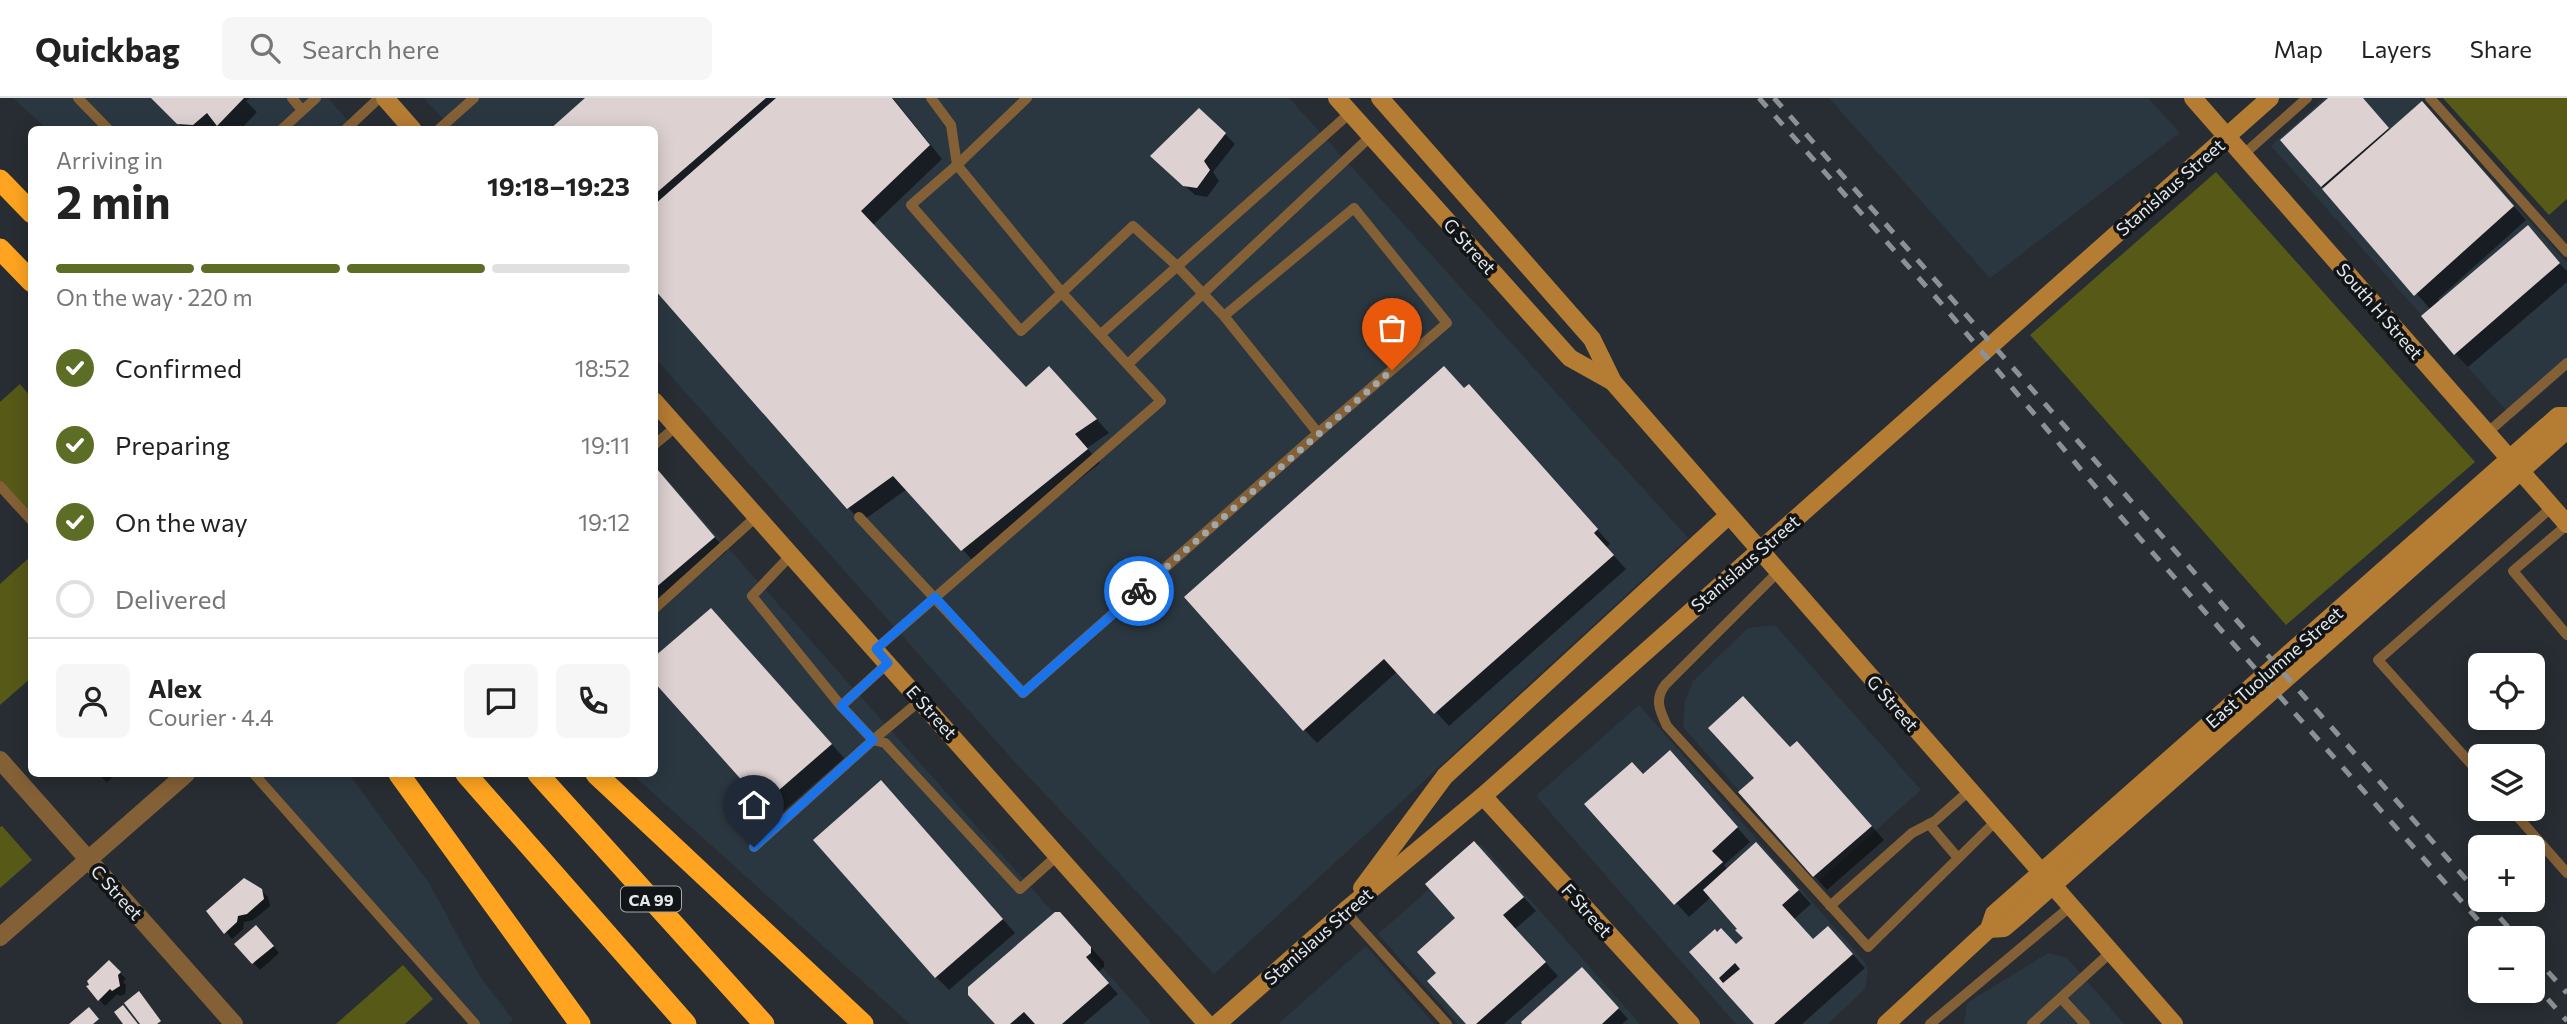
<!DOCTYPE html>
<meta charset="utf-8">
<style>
:root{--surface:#fff;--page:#f6f6f6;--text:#222;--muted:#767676;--line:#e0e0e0;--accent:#5c6d25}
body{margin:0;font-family:Commissioner,sans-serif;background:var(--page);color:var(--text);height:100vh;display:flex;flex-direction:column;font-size:26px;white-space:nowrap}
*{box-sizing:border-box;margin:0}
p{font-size:23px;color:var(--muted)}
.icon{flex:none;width:38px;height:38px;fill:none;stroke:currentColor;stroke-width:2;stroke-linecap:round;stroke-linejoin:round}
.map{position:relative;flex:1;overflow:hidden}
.panel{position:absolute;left:28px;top:28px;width:630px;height:651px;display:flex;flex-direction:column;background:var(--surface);border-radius:10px;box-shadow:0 4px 18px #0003}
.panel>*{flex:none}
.tools{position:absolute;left:2468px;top:555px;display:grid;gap:14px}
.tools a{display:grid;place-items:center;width:77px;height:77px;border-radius:10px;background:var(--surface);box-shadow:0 4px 18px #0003;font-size:35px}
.pin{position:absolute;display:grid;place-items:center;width:60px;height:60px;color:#fff;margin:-72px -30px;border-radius:50% 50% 50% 0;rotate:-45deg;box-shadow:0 0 7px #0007}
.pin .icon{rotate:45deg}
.courier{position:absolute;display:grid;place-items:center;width:70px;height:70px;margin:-35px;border:5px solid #1a73e8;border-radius:50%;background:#fff;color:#222;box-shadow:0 2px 9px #0007}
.overview em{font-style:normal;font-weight:700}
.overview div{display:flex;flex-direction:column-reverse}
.overview{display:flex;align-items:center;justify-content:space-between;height:119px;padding:0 28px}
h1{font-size:46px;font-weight:700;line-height:52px}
.bar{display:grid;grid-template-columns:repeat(4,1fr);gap:10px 7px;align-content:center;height:84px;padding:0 28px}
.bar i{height:9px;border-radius:5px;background:var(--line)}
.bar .on{background:var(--accent)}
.bar p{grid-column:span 4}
.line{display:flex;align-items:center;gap:18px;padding:0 28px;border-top:2px solid var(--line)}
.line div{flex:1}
.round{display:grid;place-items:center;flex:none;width:74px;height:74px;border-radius:10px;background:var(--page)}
ol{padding:0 28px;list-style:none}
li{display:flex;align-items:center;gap:21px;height:77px}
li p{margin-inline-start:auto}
li .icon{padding:7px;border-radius:50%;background:var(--accent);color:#fff;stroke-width:4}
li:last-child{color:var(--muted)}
li i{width:38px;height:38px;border:4px solid var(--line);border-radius:50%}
header{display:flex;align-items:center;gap:42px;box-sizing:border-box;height:98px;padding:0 35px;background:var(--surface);border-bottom:2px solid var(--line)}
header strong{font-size:33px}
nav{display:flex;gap:38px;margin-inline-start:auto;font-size:24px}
.search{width:490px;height:63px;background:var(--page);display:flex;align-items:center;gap:18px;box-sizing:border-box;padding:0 24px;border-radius:10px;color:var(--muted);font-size:26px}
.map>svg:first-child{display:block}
</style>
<header>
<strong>Quickbag</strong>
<div class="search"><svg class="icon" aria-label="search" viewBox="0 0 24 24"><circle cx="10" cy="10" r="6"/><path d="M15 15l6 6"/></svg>Search here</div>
<nav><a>Map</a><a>Layers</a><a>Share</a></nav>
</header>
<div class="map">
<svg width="2567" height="926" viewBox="0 0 2567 926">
<rect width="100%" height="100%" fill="#272d32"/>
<g fill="#2b3740">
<polygon points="13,0 328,0 355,31 47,31"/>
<polygon points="424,0 1289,0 1688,440 1214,876 1013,662 655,260 654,32 452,31"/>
<polygon points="1829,0 2148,0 2180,35 1990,180"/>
<polygon points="2324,0 2419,0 2567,165 2567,273 2513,320 2271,48"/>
<polygon points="655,368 1149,922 1151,926 910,926 632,676 654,676"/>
<polygon points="1775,527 1921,692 1819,783 1683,629 1685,603 1693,583 1748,530"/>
<polygon points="1639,607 1864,863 1868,873 1865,891 1828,926 1736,926 1536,698"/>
<polygon points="260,676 349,676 429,785 479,877 513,922 508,926 479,926"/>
<polygon points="1481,746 1640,926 1458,926 1378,836"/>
<polygon points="1366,848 1434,926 1278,926"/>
<polygon points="2048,855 2067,860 2124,926 1964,926 1967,905"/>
</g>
<g fill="#575917">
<polygon points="2443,0 2567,0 2567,101 2549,117"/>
<polygon points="2216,74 2475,364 2286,527 2030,237"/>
<polygon points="20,286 31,299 31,422 0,386 0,304"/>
<polygon points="31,458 31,580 0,607 0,486"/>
<polygon points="2,728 32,762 0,790 0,729"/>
<polygon points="403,867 433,901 405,926 336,926"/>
</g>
<g fill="#0007">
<polygon points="154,0 250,0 246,3 257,14 240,32 223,32 220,29 217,32 185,32"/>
<polygon points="587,0 893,0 942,61 873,127 1026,291 1062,283 1109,335 1087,350 1100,365 975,465 907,391 861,424 654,189 654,32"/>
<polygon points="2331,0 2362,0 2391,33 2435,18 2526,122 2438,201 2440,204 2555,161 2567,173 2567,184 2468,269 2455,255 2431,212 2282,42"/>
<polygon points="1225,36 1235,46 1213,74 1219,83 1207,99 1195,97 1162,67"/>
<polygon points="1465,292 1482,302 1610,446 1606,449 1626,471 1449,628 1398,573 1317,645 1304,631"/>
<polygon points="654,376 670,387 727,453 663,508 654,503"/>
<polygon points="724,525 844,660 778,718 654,582"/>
<polygon points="1791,651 1810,659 1884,742 1827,792 1741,694"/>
<polygon points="1683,668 1750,744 1724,767 1728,772 1769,760 1811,806 1794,821 1814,843 1841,843 1865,870 1802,926 1756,926 1692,854 1736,848 1745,840 1740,831 1711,799 1689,819 1587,706 1644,678"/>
<polygon points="98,676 116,676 107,684"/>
<polygon points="894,698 1015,835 949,892 936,879"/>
<polygon points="1487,759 1536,813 1515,831 1558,878 1504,926 1468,926 1438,875 1457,820"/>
<polygon points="261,792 268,799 270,808 253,822 244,824 243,831 232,841 209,813"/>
<polygon points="1073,830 1104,864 1104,869 1098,874 1118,896 1083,926 997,926"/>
<polygon points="263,836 279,855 260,872 237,846"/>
<polygon points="109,864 126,881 123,884 126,887 125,896 120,898 117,896 105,908 89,889"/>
<polygon points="1591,881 1628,921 1622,926 1525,926"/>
</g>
<g fill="#ddd1d1" fill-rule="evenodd">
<polygon points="151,0 244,0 217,28 207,15 193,27 177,26"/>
<polygon points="585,0 766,0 654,97 654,32 549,32"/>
<polygon points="776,0 892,0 930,47 861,113 1026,289 1049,268 1097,321 1075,336 1088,351 961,453 893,378 847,411 654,191 654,107"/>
<polygon points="2328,0 2363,0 2389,30 2321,89 2280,42"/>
<polygon points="2422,3 2514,108 2414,198 2322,91"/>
<polygon points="1199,10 1226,35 1204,63 1210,72 1197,90 1183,88 1150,58"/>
<polygon points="2528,127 2560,165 2454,257 2421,218"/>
<polygon points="1444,268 1464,290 1469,286 1598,431 1594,435 1614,457 1434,616 1384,561 1303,633 1184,499"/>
<polygon points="657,371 715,439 654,491 654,373"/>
<polygon points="711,510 832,646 763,706 654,584 654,559"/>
<polygon points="1743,598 1790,649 1797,643 1872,728 1813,779 1738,694 1754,680 1708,630"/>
<polygon points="1670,652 1738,729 1712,753 1723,764 1674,807 1584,706 1632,664 1643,676"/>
<polygon points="881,682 1003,821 935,880 813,742"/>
<polygon points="1474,743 1524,799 1503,817 1546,864 1476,926 1466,926 1427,883 1436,875 1417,854 1455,820 1425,786"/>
<path d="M1756 744 1799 792 1782 807 1813 841 1828 828 1853 856 1774 926H1754L1689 854 1715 831 1717 834 1721 830 1736 846 1743 840 1735 832 1737 831 1703 792ZM1735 865 1740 871 1723 885 1719 880Z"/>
<polygon points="244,780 262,791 264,801 247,816 238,818 237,824 224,836 206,813"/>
<polygon points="1055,814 1060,814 1091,849 1091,855 1086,859 1109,885 1062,926 1035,926 1024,914 1010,926 995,926 968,897 968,889"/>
<polygon points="256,827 274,848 252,866 234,846"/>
<polygon points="109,862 121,874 118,877 120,888 112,893 110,891 98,903 86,888 89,887 87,883"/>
<polygon points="1582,869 1619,910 1602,926 1522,926 1521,924"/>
<polygon points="139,893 161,923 157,926 140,926 124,905"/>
<polygon points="123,907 138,926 123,926 114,914"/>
<polygon points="89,909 99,921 93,926 69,926"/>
</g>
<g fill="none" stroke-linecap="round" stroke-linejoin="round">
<g stroke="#846036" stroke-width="10">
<polyline points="78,0 109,32"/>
<polyline points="292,0 302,12"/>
<polyline points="931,0 951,27 957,67"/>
<polyline points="2430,0 2567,154"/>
<polyline points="281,32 316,0"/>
<polyline points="345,32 379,0"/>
<polyline points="438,32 474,0"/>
<polyline points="2243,57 2307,0"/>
<polyline points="957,67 1027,0"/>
<polyline points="1101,236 1350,15"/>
<polyline points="1128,266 1371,38"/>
<polyline points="2487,335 2567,265"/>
<polyline points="654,347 677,328"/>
<polyline points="0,388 32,423"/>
<polyline points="859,419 1023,595 1318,335"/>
<polyline points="2567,427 2513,473 2567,537"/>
<polyline points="791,457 752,498 841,608"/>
<path d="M1778 474 1665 587C1654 602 1660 613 1667 628L1868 849 1996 723"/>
<polyline points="654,511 757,418"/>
<polyline points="876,551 1161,303 1063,196 957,67 911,107 1021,233 1133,128 1176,167 1224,218 1318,335 1447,225 1354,110 1224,218"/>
<polyline points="873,642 885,645 1020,791 1058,757"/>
<polyline points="873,642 921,602"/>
<polyline points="254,676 475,926"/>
<polyline points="2480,676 2378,562 2552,409"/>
<polyline points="2510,710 2567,775"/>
<polyline points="1929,726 1958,760"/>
<polyline points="754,749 873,642 841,608 888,565"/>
<polyline points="1830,808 1912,735 1935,723 1970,692"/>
<polyline points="1345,813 1447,926"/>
<polyline points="2061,900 2085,926"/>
<polyline points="1930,926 2071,808"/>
<polyline points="2032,926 2111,854"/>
</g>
<g stroke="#846036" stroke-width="18">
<polyline points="0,662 234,926"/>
<polyline points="0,839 186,676"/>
</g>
<g stroke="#b57c34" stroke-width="18">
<polyline points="385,0 413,32"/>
<polyline points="1337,0 1570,260 1613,284"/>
<polyline points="1380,0 1592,241 1613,284 2174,926"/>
<polyline points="2193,0 2567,426"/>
<polyline points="654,303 1207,926"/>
<polyline points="1483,698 1691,926"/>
<polyline points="1362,790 1445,678 1729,417"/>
<polyline points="1989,831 2004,830 2017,819 2567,332"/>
<polyline points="1217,926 1345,813 1483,698 2270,0"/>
<polyline points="1886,926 1989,831 1994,816 2558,318 2567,318"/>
</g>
<g stroke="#fea420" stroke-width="21">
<polyline points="0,82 32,115"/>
<polyline points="0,151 32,184"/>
<polyline points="399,676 580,926"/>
<polyline points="466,676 686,926"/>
<polyline points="538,676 764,926"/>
<polyline points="596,676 863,926"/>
</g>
<g stroke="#8c9195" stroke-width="5" stroke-dasharray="12 12" stroke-linecap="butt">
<polyline points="1759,0 1940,204 2120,418 2494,840"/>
<polyline points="1774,0 2480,797"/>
<polyline points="2484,802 2518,840"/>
<polyline points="2532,856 2567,895"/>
<polyline points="2532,883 2567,923"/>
</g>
</g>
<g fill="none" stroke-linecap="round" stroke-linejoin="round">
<polyline stroke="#a2a7aa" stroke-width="7" stroke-dasharray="0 12.6" points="1139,493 1392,272"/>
<polyline stroke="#1a73e8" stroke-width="9" points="754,749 873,642 841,608 888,565 876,551 935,499 1023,595 1139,493"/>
</g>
<g text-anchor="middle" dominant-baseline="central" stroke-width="7" stroke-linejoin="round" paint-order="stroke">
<rect fill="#121517" stroke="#a5a9ab" stroke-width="2" x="621" y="788.5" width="60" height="25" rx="5"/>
<g font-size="16" font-weight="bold" fill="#e4e8eb">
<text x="651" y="801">CA 99</text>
</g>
<g font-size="18" fill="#e4e8eb" stroke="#121517">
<text transform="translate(2170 89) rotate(-41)">Stanislaus Street</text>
<text transform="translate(1470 148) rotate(48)">G Street</text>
<text transform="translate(2380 213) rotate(49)">South H Street</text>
<text transform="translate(1745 465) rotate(-41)">Stanislaus Street</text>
<text transform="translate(2274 569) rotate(-41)">East Tuolumne Street</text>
<text transform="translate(1893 605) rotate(49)">G Street</text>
<text transform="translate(932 614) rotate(48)">E Street</text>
<text transform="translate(117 794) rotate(48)">C Street</text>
<text transform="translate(1587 812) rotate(48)">F Street</text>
<text transform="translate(1318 838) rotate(-41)">Stanislaus Street</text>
</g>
</g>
</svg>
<div class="tools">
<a><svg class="icon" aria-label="locate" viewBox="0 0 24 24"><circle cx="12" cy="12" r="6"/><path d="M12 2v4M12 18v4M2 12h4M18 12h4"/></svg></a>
<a><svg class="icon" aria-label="layers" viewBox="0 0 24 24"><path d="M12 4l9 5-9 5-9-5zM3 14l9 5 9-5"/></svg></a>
<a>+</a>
<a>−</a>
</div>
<div class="pin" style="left:1392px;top:272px;background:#ea580c"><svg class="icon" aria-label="bag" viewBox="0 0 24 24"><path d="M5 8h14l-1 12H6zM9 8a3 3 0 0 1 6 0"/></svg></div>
<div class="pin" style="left:754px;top:749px;background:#1f2937"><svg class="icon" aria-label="home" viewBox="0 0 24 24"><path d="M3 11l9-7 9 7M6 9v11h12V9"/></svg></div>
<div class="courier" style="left:1139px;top:493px"><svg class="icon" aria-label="bike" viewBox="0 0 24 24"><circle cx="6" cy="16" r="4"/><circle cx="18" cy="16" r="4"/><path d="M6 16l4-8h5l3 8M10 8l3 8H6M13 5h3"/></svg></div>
<section class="panel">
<div class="overview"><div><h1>2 min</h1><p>Arriving in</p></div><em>19:18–19:23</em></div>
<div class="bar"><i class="on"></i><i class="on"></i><i class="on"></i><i></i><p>On the way · 220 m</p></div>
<ol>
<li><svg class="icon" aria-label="check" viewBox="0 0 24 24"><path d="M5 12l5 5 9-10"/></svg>Confirmed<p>18:52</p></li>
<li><svg class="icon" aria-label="check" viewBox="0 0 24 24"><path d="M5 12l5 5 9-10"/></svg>Preparing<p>19:11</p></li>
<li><svg class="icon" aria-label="check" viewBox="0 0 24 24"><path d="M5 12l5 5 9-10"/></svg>On the way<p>19:12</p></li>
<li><i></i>Delivered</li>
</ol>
<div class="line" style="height:126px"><a class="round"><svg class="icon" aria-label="person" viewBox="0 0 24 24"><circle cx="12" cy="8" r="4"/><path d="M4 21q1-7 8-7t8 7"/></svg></a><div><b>Alex</b><p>Courier · 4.4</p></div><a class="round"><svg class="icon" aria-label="chat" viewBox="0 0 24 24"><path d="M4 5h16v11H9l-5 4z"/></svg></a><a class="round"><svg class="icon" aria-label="phone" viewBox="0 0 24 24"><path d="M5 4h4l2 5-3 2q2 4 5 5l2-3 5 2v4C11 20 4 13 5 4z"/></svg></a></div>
</section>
</div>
